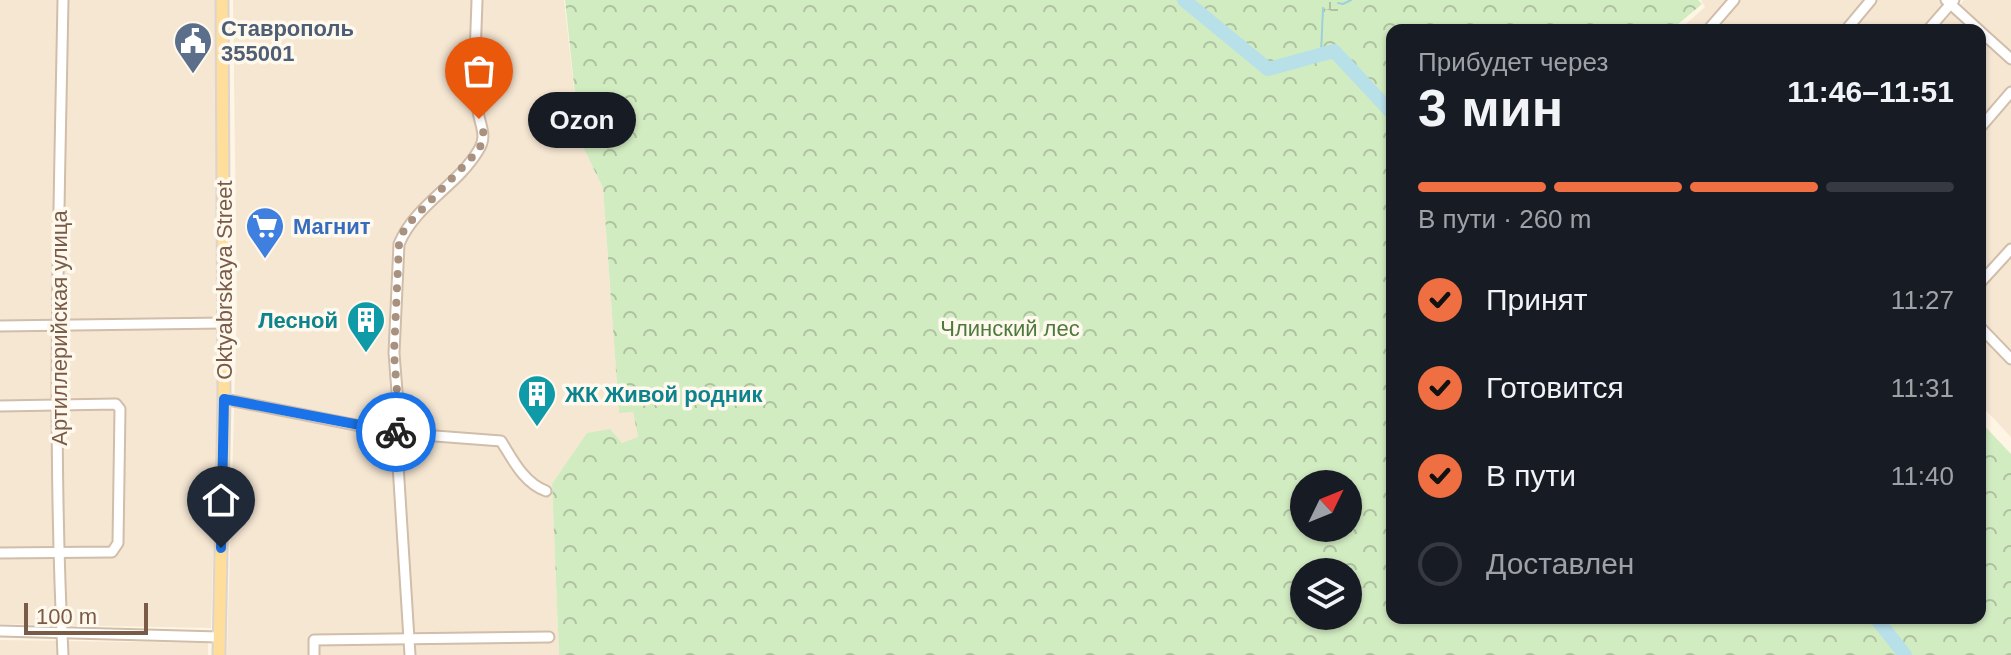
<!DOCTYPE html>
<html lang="ru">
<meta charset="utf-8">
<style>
:root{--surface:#171b24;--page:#20242c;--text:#f1f3f6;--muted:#9ea1a6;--line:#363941;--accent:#ef6f43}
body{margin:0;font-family:Arial,sans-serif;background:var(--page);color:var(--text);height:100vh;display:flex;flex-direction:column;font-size:30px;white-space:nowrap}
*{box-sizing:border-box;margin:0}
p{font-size:26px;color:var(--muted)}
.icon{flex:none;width:44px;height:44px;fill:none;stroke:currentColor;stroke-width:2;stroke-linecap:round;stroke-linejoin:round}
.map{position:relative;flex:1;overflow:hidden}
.drawer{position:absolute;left:1386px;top:24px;width:600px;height:600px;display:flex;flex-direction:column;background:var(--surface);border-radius:16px;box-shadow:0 2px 6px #0004}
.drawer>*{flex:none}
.needle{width:52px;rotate:47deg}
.fabs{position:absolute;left:1290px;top:470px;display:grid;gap:16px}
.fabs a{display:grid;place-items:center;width:72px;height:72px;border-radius:50%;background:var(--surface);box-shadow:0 2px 6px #0004;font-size:40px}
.scale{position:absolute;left:24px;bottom:20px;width:124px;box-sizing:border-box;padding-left:8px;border:4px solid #795b48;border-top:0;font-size:22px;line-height:28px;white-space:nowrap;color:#795b48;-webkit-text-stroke:6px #fff8ed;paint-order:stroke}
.pin{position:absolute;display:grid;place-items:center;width:68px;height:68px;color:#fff;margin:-82px -34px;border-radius:50% 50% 50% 0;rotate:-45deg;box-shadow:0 0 8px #0007}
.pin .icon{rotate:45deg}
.courier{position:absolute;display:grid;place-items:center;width:80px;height:80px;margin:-40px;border:6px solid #1a73e8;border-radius:50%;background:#fff;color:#222;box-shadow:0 2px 10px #0007}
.bubble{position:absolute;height:56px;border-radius:28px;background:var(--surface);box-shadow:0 2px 6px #0004;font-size:26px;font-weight:700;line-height:56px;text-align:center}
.headline em{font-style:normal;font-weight:700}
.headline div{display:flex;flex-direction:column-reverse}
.headline{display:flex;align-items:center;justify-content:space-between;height:136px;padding:0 32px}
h1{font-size:52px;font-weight:700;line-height:60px}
.bar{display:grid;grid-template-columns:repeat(4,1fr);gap:12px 8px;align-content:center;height:96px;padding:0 32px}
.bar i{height:10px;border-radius:6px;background:var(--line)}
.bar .on{background:var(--accent)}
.bar p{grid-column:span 4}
ol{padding:0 32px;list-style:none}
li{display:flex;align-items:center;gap:24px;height:88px}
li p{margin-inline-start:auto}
li .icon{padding:8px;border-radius:50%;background:var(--accent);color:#111;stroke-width:4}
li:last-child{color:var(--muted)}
li i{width:44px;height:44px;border:4px solid var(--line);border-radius:50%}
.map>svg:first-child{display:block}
</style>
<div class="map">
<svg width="2011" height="655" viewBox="0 0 2011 655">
<defs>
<pattern id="forest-crowns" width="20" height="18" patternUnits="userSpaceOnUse" patternTransform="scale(2)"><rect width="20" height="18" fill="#d2ecc2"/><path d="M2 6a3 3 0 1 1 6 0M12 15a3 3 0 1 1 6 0" fill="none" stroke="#afc2a0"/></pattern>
<pattern id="wetland-marsh" width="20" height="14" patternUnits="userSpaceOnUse" patternTransform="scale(2)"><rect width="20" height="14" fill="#d2ecc2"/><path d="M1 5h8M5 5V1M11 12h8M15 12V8" fill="none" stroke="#afc2a0"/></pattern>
</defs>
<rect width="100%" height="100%" fill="#fef5e5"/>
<g fill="#f6e7d3">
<polygon points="0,0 216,0 218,399 211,628 0,624"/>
<polygon points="233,0 564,0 580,141 603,188 619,412 633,411 638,438 622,443 552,484 559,655 227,655 237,307"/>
<polygon points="1701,0 1950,0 1924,30 1679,30 1705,7"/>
<polygon points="1964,0 2011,0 2011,437 1980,404 1980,30 1936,30"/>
<polygon points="0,640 208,643 208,655 0,655"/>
</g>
<path fill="url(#forest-crowns)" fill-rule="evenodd" d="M565 0H1698L1702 4 1671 30H1392V618H1980V421L2011 454V655H559L552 484 587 433 610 429 622 443 638 437 633 412 619 413 603 188 580 141ZM1304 484H1348V528H1304ZM1304 572H1348V616H1304Z"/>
<polygon fill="url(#wetland-marsh)" points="1307,0 1357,0 1337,13 1306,2"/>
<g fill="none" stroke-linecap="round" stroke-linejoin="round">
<g stroke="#9dd0db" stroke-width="2">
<polyline points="1338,3 1343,4 1351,0"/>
<polyline points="1321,54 1323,8"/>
</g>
<g stroke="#b8e0e9" stroke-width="14">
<polyline points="1184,0 1268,69 1334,51 1392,113"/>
<polyline points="1876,618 1905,655"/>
</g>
<defs>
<g id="minor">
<polyline points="1946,0 1979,30"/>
<polyline points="1708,30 1734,0"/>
<polyline points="1846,30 1871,0"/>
<polyline points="1928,30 1954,0"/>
<polyline points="1980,31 2011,59"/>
<polyline points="1980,128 2011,92"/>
<polyline points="1980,283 2011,249"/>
<polyline points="0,326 224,323"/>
<polyline points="1980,327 2011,359"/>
<path d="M224 399 396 433 501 441C513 460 524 483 546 491"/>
<polyline points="0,406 116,404 120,409 118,543 112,552 0,553"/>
<polyline points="0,631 219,637"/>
<path d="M63 655C52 437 59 218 63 0"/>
<polyline points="314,655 314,640 549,637"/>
<path d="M410 655 396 433 398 404 394 353 399 244C415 205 457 186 478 151 488 136 480 126 478 111 473 75 476 36 477 0"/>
</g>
<polyline id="major" points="219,655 224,399 222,0"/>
</defs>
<use href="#minor" stroke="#d0bdaa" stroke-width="13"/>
<use href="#major" stroke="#dcd4cf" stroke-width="15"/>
<use href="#minor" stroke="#fff" stroke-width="9"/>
<use href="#major" stroke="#ffdd9b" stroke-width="11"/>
</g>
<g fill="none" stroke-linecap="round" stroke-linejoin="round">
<path stroke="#a8917f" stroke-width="8" stroke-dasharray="0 14.4" d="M396 432 398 404 394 353 399 244 404 230 413 219 479 150C483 139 486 130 479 119"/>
<polyline stroke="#1a73e8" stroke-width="10" points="221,548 224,399 396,432"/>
</g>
<defs>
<symbol id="civic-pin" viewBox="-11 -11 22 30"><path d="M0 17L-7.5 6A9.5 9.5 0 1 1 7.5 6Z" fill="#5c6f8a" stroke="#fff8ed"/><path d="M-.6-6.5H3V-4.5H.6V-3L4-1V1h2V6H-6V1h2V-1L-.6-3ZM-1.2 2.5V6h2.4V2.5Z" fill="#fff"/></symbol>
<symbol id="supermarket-pin" viewBox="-11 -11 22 30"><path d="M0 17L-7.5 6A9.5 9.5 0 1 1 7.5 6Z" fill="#3f7fe0" stroke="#fff8ed"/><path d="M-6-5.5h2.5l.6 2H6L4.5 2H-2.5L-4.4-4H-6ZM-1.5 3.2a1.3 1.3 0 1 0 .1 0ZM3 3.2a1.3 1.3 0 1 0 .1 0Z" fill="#fff"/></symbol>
<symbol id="building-pin" viewBox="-11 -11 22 30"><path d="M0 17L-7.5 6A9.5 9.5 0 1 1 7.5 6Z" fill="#0f9aa8" stroke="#fff8ed"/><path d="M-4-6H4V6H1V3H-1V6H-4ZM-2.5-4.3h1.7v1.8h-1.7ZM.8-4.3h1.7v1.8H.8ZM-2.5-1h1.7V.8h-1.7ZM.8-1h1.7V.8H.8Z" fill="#fff"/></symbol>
</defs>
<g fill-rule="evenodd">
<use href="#civic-pin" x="171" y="19" width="44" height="60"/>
<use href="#supermarket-pin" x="243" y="204" width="44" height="60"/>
<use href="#building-pin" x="344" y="298" width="44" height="60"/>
<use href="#building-pin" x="515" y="372" width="44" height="60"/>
</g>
<g text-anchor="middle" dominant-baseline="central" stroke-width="7" stroke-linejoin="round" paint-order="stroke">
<g font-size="22" font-weight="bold" fill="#4e5e75" stroke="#fff8ed" text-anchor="start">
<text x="221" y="28">Ставрополь<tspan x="221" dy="25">355001</tspan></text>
</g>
<g font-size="22" font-weight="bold" fill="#366cbe" stroke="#fff8ed" text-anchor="start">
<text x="293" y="226">Магнит</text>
</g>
<g font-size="22" fill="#795b48" stroke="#fff8ed">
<text transform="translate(224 280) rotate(-90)">Oktyabrskaya Street</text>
<text transform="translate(59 328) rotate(-90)">Артиллерийская улица</text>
</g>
<g font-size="22" font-weight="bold" fill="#0d838f" stroke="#fff8ed" text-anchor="end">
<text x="338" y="320">Лесной</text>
<text x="565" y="394" text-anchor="start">ЖК Живой родник</text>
</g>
<g font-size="22" fill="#4c793c" stroke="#fff8ed">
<text x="1010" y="328">Члинский лес</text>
</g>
</g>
</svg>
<div class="fabs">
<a><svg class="needle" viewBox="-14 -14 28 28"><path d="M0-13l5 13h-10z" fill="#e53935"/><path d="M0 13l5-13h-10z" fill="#9ea1a6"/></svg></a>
<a><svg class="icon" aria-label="layers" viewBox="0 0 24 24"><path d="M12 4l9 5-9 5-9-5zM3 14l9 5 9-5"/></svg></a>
</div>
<div class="scale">100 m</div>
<div class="pin" style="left:479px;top:119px;background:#ea580c"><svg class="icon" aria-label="bag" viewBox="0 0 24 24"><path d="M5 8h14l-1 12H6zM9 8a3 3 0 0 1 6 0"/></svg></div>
<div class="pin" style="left:221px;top:548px;background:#1f2937"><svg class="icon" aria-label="home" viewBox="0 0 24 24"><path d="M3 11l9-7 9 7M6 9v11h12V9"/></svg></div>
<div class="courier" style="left:396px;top:432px"><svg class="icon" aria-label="bike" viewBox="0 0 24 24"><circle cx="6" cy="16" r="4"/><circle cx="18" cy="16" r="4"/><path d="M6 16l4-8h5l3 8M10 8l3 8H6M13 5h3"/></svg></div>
<div class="bubble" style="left:528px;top:92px;width:108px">Ozon</div>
<section class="drawer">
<div class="headline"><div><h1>3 мин</h1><p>Прибудет через</p></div><em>11:46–11:51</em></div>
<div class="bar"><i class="on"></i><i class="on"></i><i class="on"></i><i></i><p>В пути · 260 m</p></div>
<ol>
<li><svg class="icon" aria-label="check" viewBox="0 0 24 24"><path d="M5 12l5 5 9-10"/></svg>Принят<p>11:27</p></li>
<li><svg class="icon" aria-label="check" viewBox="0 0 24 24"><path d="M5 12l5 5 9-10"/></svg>Готовится<p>11:31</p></li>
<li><svg class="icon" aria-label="check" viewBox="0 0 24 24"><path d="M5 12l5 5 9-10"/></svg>В пути<p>11:40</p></li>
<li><i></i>Доставлен</li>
</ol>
</section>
</div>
